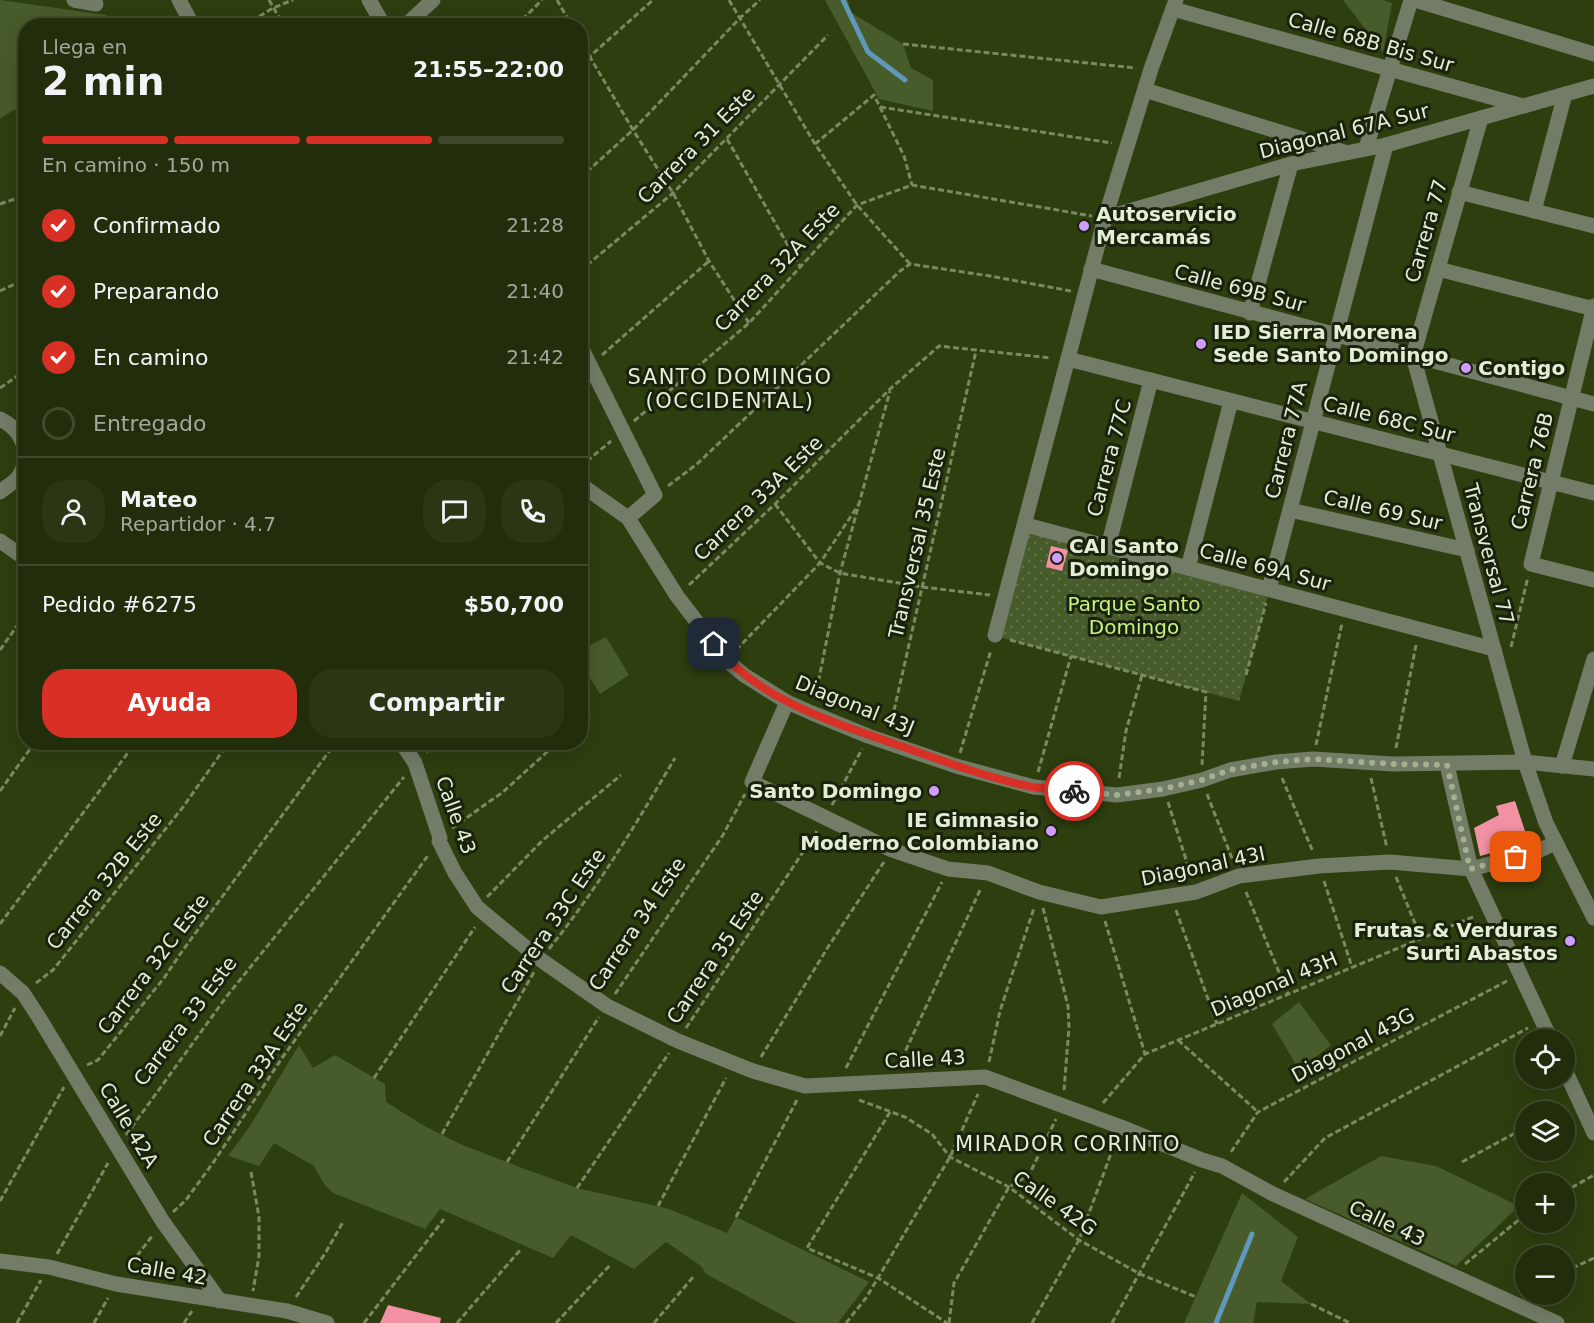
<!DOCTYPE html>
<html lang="es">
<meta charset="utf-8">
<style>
:root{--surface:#222e0b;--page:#2a3614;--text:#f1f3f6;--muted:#a2a89d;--line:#3f4a2c;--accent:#d93025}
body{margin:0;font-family:"DejaVu Sans",sans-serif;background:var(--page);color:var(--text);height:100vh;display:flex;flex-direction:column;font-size:22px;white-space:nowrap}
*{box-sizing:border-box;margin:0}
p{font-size:20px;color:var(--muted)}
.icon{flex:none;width:33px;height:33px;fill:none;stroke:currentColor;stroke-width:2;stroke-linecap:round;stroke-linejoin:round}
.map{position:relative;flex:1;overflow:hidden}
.panel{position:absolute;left:18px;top:18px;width:570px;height:732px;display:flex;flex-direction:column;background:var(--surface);border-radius:24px;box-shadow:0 6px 24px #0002,0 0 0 2px var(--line)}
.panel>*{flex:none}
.fabs{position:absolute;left:1515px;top:1029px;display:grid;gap:12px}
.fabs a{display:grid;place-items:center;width:60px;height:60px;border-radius:50%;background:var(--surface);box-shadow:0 6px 24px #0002,0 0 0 2px var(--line);font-size:30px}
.pin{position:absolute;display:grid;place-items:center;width:51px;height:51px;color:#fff;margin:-26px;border-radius:12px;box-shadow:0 3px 9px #0006}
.courier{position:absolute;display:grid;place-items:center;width:60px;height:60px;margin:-30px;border:4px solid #d93025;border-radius:50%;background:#fff;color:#222;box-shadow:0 2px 8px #0007}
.summary em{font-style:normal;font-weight:800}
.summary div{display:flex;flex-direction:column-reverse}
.summary{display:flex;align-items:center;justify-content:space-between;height:102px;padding:0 24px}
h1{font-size:39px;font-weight:800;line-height:45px}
.bar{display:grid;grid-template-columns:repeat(4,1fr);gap:9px 6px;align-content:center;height:72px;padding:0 24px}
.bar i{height:8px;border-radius:4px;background:var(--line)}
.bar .on{background:var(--accent)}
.bar p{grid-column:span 4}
.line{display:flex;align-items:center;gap:15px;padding:0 24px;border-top:2px solid var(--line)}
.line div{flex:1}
.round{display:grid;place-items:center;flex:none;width:63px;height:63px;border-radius:24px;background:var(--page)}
ol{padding:0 24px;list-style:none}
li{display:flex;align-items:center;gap:18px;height:66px}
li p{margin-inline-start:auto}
li .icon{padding:6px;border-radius:50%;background:var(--accent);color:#fff;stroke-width:4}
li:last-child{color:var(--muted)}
li i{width:33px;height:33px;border:3px solid var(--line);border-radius:50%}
.cta{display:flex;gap:12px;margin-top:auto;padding:12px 24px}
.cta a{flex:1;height:69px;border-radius:24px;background:var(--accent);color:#fff;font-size:24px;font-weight:800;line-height:69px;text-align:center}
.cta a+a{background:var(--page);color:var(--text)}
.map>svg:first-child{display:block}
</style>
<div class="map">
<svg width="1594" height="1323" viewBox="0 0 1594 1323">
<defs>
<pattern id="park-dots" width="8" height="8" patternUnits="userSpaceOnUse" patternTransform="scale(1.5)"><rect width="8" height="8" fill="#485b2b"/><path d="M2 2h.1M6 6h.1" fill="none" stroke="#627349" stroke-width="1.8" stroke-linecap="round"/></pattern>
</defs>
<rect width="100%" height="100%" fill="#2d3e0f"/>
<g fill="#485b2b">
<polygon points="0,0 106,15 115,25 26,26 25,104 0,118"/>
<polygon points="825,0 848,0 850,12 903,44 911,68 933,80 933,111 879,99"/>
<polygon points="1343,0 1383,0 1392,3 1383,52"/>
<polygon points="606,637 629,675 600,694 581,663 581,650"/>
<polygon points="1299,1002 1331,1045 1299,1070 1272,1024"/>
<polygon points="299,1045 313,1068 335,1055 385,1084 386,1102 421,1124 460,1144 517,1166 577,1188 669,1209 727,1233 736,1217 869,1282 838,1323 797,1323 706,1274 701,1266 666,1242 634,1269 571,1235 553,1258 440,1209 425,1229 333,1193 324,1184 314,1166 274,1143 259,1166 228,1156 250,1126"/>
<polygon points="1381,1156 1436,1166 1519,1206 1456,1266 1305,1199"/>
<polygon points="1242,1193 1298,1237 1281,1281 1311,1304 1257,1302 1253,1323 1184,1323"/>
</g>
<polygon fill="url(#park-dots)" points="1027,531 1268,595 1239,701 999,637"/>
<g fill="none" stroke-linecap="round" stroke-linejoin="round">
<g stroke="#5f98ba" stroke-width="5">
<polyline points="843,0 868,52 905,80"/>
<polyline points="1216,1323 1252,1234"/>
</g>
</g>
<g fill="#f290a4">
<polygon points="1051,546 1068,550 1062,571 1046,567"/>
<polygon points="1515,801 1529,843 1480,856 1474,828 1499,815 1496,806"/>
<polygon points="388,1305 441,1318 440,1323 380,1323"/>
</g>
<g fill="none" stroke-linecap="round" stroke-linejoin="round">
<g stroke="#7a8963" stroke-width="3" stroke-dasharray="6 3" stroke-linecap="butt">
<polyline points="269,0 284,26"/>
<polyline points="557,0 572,26"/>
<polyline points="729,0 815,144 857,205 910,264"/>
<polyline points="244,26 273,8 293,0"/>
<polyline points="516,26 542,0"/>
<polyline points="580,40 633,130 673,193 709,261 749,323"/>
<polyline points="903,44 1136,68"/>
<polyline points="580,65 653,0"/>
<polyline points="22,100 26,112"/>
<polyline points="880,107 1112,143"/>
<polyline points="727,139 801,268"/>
<polyline points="815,144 874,95 904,156 912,185"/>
<polyline points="580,178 633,130 741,17 760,0"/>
<polyline points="0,204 26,195"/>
<polyline points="580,271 673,193 828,35"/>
<polyline points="0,291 26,279"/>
<polyline points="602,355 709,261"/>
<polyline points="0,388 26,370"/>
<polyline points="634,421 749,323 857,205 912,185 1092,216"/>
<polyline points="580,467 611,441"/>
<polyline points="668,486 697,464 900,271 910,264 990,276 1071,291"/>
<polyline points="775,504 820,563 840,573 922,587 990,595"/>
<polyline points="689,585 775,504 890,389 939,346 1051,358"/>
<polyline points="1010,640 1206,692 1202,765"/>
<polyline points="1511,647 1528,577"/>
<polyline points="0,650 26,613"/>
<polyline points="736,650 820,563 859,504"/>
<polyline points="1246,675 1266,603"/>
<polyline points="815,699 840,573 890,391"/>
<polyline points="890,728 976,351"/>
<polyline points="1316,745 1342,623"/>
<polyline points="1396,748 1416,645"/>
<polyline points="426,752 434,742"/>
<polyline points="960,753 991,650"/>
<polyline points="1038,772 1071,656"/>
<polyline points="1119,778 1126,731 1142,675"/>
<polyline points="1282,778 1313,852"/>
<polyline points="1371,778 1387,848"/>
<polyline points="0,791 35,742"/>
<polyline points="1207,794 1233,861"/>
<polyline points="1168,802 1191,876"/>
<polyline points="832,805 862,749"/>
<polyline points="452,828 503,792 558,742"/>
<polyline points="1396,877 1421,938"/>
<polyline points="1324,881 1352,967"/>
<polyline points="1246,892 1288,994"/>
<polyline points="487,897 543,840 621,775"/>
<polyline points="1043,908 1068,1006 1069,1027 1064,1090"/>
<polyline points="1176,910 1217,1024"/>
<polyline points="1105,921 1145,1054"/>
<polyline points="0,924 136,742"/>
<path d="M549 949C597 889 636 824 675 758"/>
<polyline points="36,983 53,970 183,807 229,742"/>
<polyline points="615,994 723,835 745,794"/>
<polyline points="686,1028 817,831"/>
<polyline points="0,1036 15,1008"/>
<polyline points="1178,1040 1258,1112"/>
<polyline points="761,1057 828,947 884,862"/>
<polyline points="989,1062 1000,1011 1034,908"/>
<polyline points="87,1065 98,1060 164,978 183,950 336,742"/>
<polyline points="898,1067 981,888"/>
<polyline points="846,1068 942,882"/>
<polyline points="374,1078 475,927"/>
<polyline points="859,1100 905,1117 932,1134 950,1157 1009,1187 1079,1240 1140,1274 1196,1297"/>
<polyline points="1103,1103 1145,1054 1475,916"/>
<polyline points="890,1112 807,1248 878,1278 947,1323"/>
<polyline points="1554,1112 1564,1106"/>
<polyline points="442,1134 534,972"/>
<polyline points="126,1135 227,996 404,777"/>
<polyline points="1231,1152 1258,1112 1507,981"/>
<polyline points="507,1162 599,1017"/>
<polyline points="1462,1162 1526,1127"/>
<polyline points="251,1172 259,1217 259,1256 253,1291"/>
<polyline points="1284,1182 1325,1138 1528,1028"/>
<polyline points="577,1188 669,1053"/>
<polyline points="1564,1192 1594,1175"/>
<polyline points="0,1201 64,1087"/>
<polyline points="658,1206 726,1078"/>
<polyline points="173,1212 186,1200 215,1160 282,1058 429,854"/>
<polyline points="736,1217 798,1098"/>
<polyline points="57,1254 108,1163"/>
<polyline points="1465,1264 1526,1214"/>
<polyline points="126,1270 153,1235"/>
<polyline points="1564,1272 1594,1258"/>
<polyline points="296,1297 326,1252 343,1222"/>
<polyline points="1311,1304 1350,1323"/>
<polyline points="17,1323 41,1280"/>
<polyline points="94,1323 108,1298"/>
<polyline points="184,1323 192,1311"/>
<polyline points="364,1323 444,1219"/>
<polyline points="457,1323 521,1249"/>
<polyline points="556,1323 611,1264"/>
<polyline points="654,1323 694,1276"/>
<polyline points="846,1323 866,1298 950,1157 978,1094"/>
<polyline points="949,1323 954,1283 1009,1187 1029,1175 1056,1119"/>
<polyline points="1032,1323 1079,1240 1116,1140"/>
<polyline points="1112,1323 1195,1172"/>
</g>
<g stroke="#737c67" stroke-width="15">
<polyline points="74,0 96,4"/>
<polyline points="179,0 193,26"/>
<polyline points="369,0 384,26"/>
<polyline points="1415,0 1594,54"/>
<polyline points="1173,9 1523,106"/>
<polyline points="405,26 433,0"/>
<polyline points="1145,90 1344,152"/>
<polyline points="1366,148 1411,0"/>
<polyline points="1459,192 1594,226"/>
<polyline points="1534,211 1565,94"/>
<polyline points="1105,218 1291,164 1386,145 1594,86"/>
<polyline points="1091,269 1594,404"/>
<polyline points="1438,269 1594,309"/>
<polyline points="1594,306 1531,564 1594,580"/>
<polyline points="1250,313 1291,164"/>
<polyline points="580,345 655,495 628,518"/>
<polyline points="1413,356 1525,762 1546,823 1594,918"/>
<polyline points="1413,356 1481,118"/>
<polyline points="1068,359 1594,493"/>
<path d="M0 419C22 430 33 454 19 476 15 482 6 487 0 492"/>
<polyline points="580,484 628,518 677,596 726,660 744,675 787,702 812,713 868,736 956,766 1034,787 1117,795 1163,789 1202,780 1230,770 1276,762 1313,759 1393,764 1525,762 1594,769"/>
<polyline points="1290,510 1467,550"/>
<polyline points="1026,525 1494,649"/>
<polyline points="0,541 26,559"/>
<polyline points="1108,547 1151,380"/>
<polyline points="1188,568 1231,401"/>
<polyline points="1269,589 1386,145"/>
<polyline points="995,635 1105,218 1151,69 1176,0"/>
<polyline points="787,702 752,782 892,850 948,869 988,873 1039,892 1101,907 1196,892 1239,876 1319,866 1390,862 1471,869 1538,851 1555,843"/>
<polyline points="580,711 583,715"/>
<polyline points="401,742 415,763 440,838 439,841 455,873 477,907 484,913 541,960 607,1006 678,1041 753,1071 805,1086 985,1077 1121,1127 1202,1160 1222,1166 1273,1194 1557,1323"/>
<polyline points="1447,765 1471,869 1551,1040"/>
<polyline points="1562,766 1594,659"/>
<polyline points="0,973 23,993 38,1016 163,1222 220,1301"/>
<polyline points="1564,1068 1594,1133"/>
<polyline points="0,1261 49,1267 116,1284 287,1311 327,1323"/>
</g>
</g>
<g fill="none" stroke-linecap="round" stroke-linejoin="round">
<polyline stroke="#a3b190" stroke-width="6" stroke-dasharray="0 10.8" points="1074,791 1117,795 1163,789 1202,780 1230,770 1276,762 1313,759 1393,764 1447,765 1470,869 1516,857"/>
<path stroke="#d93025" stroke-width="8" d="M714 644C757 699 828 720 892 743 938 759 984 777 1032 787 1046 789 1060 789 1074 791"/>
</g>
<g fill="#d09dff" stroke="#1a220e" stroke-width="2">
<circle cx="1084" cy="226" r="6"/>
<circle cx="1201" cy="344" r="6"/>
<circle cx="1466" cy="368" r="6"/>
<circle cx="1057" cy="558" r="6"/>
<circle cx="934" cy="791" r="6"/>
<circle cx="1051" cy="831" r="6"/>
<circle cx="1570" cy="941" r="6"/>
</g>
<g text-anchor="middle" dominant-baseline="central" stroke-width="6" stroke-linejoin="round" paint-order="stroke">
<g font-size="20" fill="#e3efd5" stroke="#1a220e">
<text transform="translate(1371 42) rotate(16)">Calle 68B Bis Sur</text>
<text transform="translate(1344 131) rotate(-14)">Diagonal 67A Sur</text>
<text transform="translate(696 145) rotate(-45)">Carrera 31 Este</text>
<text transform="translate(1426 231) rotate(-74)">Carrera 77</text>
<text transform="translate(777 267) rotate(-46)">Carrera 32A Este</text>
<text transform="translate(1240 288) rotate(15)">Calle 69B Sur</text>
<text transform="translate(1389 419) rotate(14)">Calle 68C Sur</text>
<text transform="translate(1286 440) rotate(-76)">Carrera 77A</text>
<text transform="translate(1109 458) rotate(-75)">Carrera 77C</text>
<text transform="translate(1532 471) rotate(-76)">Carrera 76B</text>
<text transform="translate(758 498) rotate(-44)">Carrera 33A Este</text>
<text transform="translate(1383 510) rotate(13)">Calle 69 Sur</text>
<text transform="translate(917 543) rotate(-77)">Transversal 35 Este</text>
<text transform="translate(1489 554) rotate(75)">Transversal 77</text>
<text transform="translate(1265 567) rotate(15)">Calle 69A Sur</text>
<text transform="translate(855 705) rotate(22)">Diagonal 43J</text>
<text transform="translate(456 815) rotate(70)">Calle 43</text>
<text transform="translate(1203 866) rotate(-12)">Diagonal 43I</text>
<text transform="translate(104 881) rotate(-51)">Carrera 32B Este</text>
<text transform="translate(553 921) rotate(-56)">Carrera 33C Este</text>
<text transform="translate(637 924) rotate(-56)">Carrera 34 Este</text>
<text transform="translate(715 957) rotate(-56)">Carrera 35 Este</text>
<text transform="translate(153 964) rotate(-53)">Carrera 32C Este</text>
<text transform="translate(1274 984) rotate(-23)">Diagonal 43H</text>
<text transform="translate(185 1021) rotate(-53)">Carrera 33 Este</text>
<text transform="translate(1353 1045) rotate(-28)">Diagonal 43G</text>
<text transform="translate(925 1059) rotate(-3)">Calle 43</text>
<text transform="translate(255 1074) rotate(-56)">Carrera 33A Este</text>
<text transform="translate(129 1125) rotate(59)">Calle 42A</text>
<text transform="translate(1055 1203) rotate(35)">Calle 42G</text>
<text transform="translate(1387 1223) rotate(25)">Calle 43</text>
<text transform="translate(167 1271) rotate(10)">Calle 42</text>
</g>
<g font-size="20" font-weight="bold" fill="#e3efd5" stroke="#1a220e" text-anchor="start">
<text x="1096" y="214">Autoservicio<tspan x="1096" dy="23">Mercamás</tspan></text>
<text x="1213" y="332">IED Sierra Morena<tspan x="1213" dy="23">Sede Santo Domingo</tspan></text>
<text x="1478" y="368">Contigo</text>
<text x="1069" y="546">CAI Santo<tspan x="1069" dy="23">Domingo</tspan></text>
<text x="922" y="791" text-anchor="end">Santo Domingo</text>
<text x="1039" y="820" text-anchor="end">IE Gimnasio<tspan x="1039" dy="23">Moderno Colombiano</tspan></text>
<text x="1558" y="930" text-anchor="end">Frutas &amp; Verduras<tspan x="1558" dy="23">Surti Abastos</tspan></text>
</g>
<g font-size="20" fill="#c6f382" stroke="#1a220e">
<text x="1134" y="604">Parque Santo<tspan x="1134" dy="23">Domingo</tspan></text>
</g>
<g font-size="21" letter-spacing="1.5" fill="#e3efd5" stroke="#1a220e">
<text x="730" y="377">SANTO DOMINGO<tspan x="730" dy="24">(OCCIDENTAL)</tspan></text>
<text x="1068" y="1144">MIRADOR CORINTO</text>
</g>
</g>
</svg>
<div class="fabs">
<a><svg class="icon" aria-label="locate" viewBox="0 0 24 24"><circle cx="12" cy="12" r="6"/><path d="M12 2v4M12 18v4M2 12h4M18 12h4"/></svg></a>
<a><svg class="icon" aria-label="layers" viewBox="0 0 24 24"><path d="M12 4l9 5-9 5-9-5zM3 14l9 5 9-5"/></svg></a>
<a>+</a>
<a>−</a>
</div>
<div class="pin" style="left:1516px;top:857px;background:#ea580c"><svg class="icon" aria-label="bag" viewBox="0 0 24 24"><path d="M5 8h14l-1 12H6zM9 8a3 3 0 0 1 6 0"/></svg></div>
<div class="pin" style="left:714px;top:644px;background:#1f2937"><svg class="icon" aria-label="home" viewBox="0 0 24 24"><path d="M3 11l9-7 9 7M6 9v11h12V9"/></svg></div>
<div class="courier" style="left:1074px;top:791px"><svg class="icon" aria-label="bike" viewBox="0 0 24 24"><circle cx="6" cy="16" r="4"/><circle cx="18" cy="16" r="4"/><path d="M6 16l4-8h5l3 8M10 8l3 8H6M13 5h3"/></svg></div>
<section class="panel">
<div class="summary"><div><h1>2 min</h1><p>Llega en</p></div><em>21:55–22:00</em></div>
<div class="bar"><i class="on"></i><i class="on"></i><i class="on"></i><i></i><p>En camino · 150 m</p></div>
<ol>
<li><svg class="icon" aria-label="check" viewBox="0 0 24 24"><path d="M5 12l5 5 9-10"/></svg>Confirmado<p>21:28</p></li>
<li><svg class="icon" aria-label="check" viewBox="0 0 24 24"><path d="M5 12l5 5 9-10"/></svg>Preparando<p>21:40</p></li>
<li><svg class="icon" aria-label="check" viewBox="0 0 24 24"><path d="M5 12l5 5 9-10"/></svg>En camino<p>21:42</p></li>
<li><i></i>Entregado</li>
</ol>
<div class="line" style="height:108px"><a class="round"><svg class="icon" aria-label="person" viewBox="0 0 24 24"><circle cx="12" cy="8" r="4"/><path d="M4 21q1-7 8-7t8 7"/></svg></a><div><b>Mateo</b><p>Repartidor · 4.7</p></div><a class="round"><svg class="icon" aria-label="chat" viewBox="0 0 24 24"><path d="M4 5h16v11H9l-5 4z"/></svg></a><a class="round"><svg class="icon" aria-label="phone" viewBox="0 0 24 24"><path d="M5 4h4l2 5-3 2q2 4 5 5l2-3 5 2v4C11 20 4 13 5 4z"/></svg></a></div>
<div class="line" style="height:78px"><div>Pedido #6275</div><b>$50,700</b></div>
<div class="cta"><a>Ayuda</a><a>Compartir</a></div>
</section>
</div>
